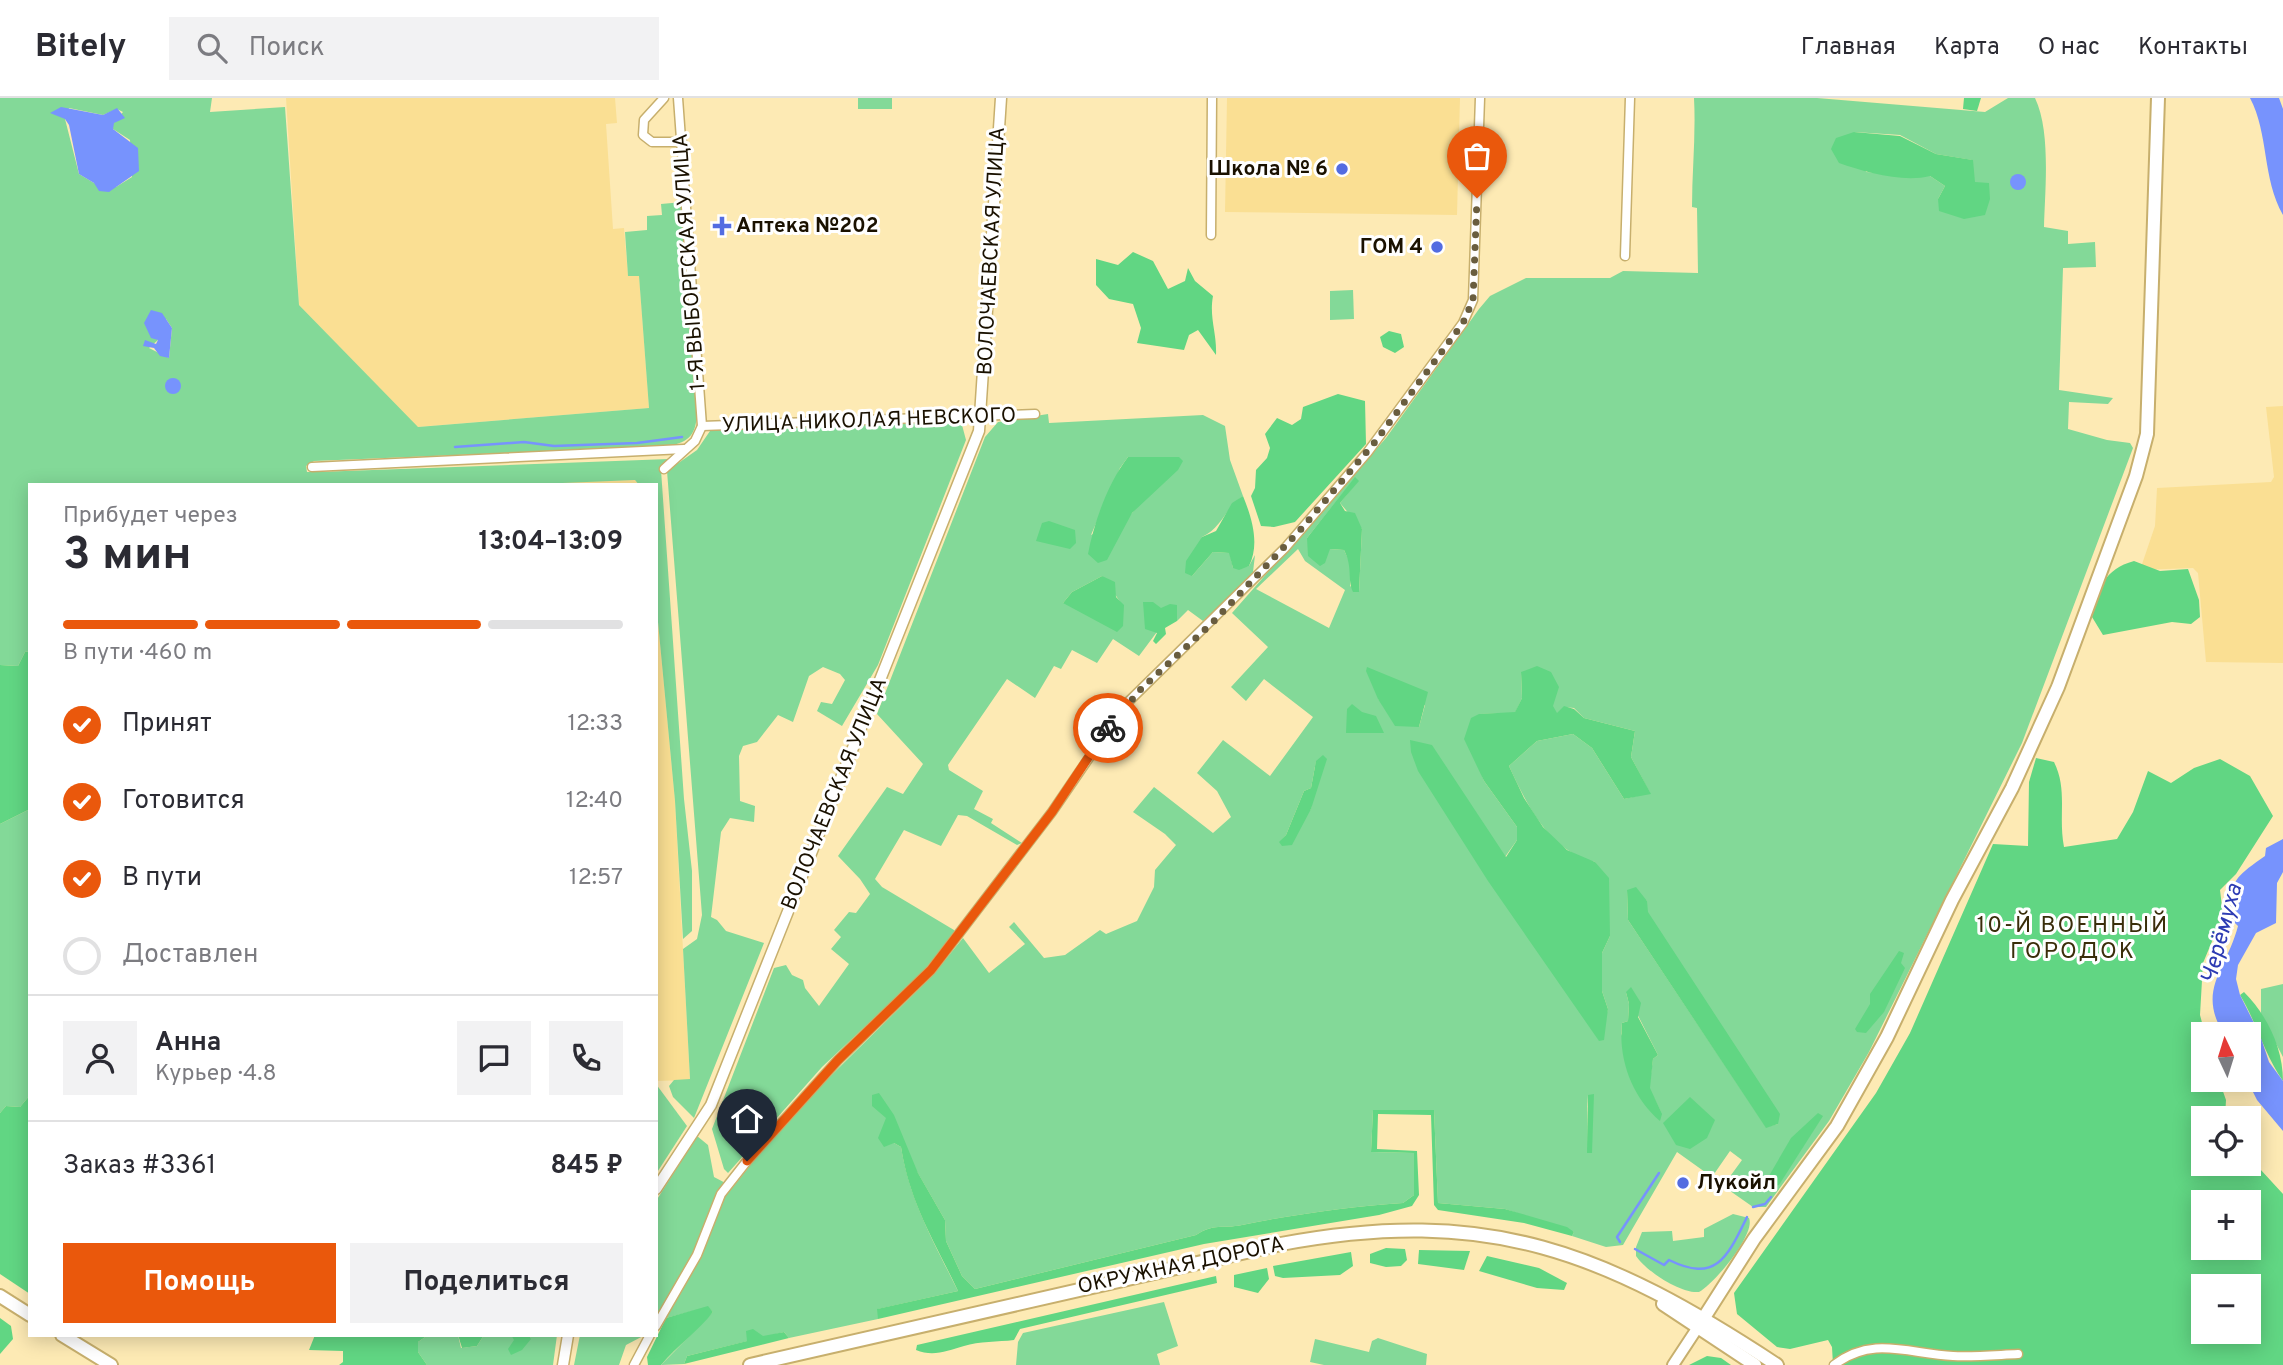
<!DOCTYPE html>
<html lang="ru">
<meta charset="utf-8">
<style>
:root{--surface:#fff;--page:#f2f2f3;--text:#2b2b33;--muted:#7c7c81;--line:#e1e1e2;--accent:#ea580c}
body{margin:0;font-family:Overpass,sans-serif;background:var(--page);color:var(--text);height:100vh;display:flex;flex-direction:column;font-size:26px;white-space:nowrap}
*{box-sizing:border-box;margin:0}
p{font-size:23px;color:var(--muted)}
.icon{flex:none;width:38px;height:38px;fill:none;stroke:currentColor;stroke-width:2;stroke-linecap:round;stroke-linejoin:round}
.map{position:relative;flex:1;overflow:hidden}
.details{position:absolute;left:28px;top:385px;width:630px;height:854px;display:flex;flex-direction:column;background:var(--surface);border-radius:0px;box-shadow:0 4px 18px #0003}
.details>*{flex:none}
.needle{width:46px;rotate:356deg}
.buttons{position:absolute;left:2191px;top:924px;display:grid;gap:14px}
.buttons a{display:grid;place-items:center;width:70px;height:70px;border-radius:0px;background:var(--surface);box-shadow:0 4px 18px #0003;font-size:35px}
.pin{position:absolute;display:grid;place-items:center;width:60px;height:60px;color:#fff;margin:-72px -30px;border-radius:50% 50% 50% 0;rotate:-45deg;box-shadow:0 0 7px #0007}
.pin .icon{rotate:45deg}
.courier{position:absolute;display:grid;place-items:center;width:70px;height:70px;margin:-35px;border:5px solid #ea580c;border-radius:50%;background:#fff;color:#222;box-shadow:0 2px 9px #0007}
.headline em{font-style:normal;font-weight:700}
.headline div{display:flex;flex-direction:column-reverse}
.headline{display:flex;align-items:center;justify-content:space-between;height:119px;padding:0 35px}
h1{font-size:46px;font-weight:700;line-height:52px}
.bar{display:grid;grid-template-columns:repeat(4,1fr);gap:10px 7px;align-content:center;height:84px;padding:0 35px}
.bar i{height:9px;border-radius:5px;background:var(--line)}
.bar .current{background:var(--accent)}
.bar p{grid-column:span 4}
.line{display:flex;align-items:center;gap:18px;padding:0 35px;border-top:2px solid var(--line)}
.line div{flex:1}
.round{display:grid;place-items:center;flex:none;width:74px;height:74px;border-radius:0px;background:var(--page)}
ol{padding:0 35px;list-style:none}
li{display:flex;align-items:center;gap:21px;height:77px}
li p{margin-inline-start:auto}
li .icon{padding:7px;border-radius:50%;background:var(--accent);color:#fff;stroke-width:4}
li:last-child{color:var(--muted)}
li i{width:38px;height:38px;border:4px solid var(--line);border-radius:50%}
.button{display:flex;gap:14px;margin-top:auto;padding:14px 35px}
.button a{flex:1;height:80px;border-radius:0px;background:var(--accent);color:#fff;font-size:28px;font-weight:700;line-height:80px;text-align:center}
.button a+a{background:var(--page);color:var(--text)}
header{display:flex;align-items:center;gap:42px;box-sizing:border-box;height:98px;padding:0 35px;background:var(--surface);border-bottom:2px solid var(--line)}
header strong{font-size:33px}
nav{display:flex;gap:38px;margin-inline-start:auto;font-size:24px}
.search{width:490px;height:63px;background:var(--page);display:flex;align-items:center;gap:18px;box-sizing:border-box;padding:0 24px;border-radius:0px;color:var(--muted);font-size:26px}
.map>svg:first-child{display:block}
</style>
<header>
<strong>Bitely</strong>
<div class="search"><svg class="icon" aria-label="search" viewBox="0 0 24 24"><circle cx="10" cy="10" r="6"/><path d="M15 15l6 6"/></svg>Поиск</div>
<nav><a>Главная</a><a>Карта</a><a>О нас</a><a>Контакты</a></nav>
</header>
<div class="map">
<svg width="2283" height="1267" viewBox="0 0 2283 1267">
<rect width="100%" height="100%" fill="#fdeab4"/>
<g fill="#fadf93">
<polygon points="286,0 615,0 617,25 606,26 613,131 624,130 628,177 639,177 649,310 417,329 299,207"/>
<polygon points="1227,0 1460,0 1457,117 1225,114"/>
<polygon points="2283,308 2283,565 2206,564 2198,475 2193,470 2140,472 2155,428 2157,390 2271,384 2274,379 2266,309"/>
<polygon points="635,382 639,387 514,385"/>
<polygon points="656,503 675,703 690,982 656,983"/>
</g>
<g fill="#83d998" fill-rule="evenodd">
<path d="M0 0H212L210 14 285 9 299 207 418 329 649 310 639 178H628L625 134 647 132V118L662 117 661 106 683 104 697 315C696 337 689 344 669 348L314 363 306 368 307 374H318L669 361 661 372 684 701 692 773V833L683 841 675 703 656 503V387H639L635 382 514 387H30V553L25 554 18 568 0 567ZM69 10 103 17 117 11 123 14 113 25V31L130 42 132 79 116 89 94 85 79 76 65 21ZM166 221 172 230 169 260 149 250 158 242 146 223Z"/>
<rect x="858" y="0" width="34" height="11"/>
<path d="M1694 0H1817L1985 14 2008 0H2035C2051 33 2045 92 2044 129L2068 133V146L2095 144 2096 169 2063 170 2059 292 2113 300 2108 306 2069 304 2068 331 2107 342 2130 345 2133 350 2022 645 1869 954 1829 1023 1766 1109H1753L1723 1088 1742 1062 1730 1053 1712 1079 1677 1054 1623 1147 1606 1149 1572 1138 1574 1134 1505 1111 1438 1105 1434 1012H1373L1371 1054 1414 1055V1097L1403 1105C1348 1109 1296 1116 1242 1127 1222 1131 1214 1125 1196 1137L975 1191 962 1178 946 1143 945 1122 886 1020 894 1045 901 1049C910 1104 934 1144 958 1193L878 1211V1221L789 1240 784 1234 687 1258 684 1266 661 1267 713 1214 708 1209 666 1220 656 1218V1103L697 1038 708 1047 714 1079 733 1089 788 1020 933 877 963 840 989 875 1025 846 1009 829 1014 824 1044 860 1065 857 1100 832 1106 836 1137 823 1154 789 1155 772 1176 747 1165 736 1133 714 1154 689 1213 735 1231 719 1217 693 1197 675 1223 642 1270 678 1313 619 1264 581 1246 603 1231 589 1268 549 1232 515 1386 340 1479 211 1490 198 1526 180H1610L1623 173 1698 175 1697 110 1692 109C1692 73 1696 37 1694 0ZM1854 34 1900 37 1936 56 1972 62 1974 84 1938 101 1945 88 1930 78 1866 74ZM1355 380 1358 383 1340 405 1362 431 1359 494 1350 488 1351 467 1344 452 1330 451 1307 440ZM1298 451 1305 463 1345 492 1329 530 1256 491ZM1521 574 1557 616 1564 609 1574 610 1584 620 1635 633 1631 659 1650 695 1624 701 1592 650 1573 636 1537 643 1509 668C1527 707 1549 753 1595 764L1610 838 1602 855V893L1608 911 1599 942 1561 885 1476 718 1505 759 1517 742V729L1484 683 1478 667 1479 616 1515 615 1522 600ZM1378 601 1425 607 1419 629ZM1316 663 1311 711 1280 744 1286 737 1304 693 1311 690ZM1627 792 1647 803V814L1778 1026 1766 1029 1628 822ZM1626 894 1658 957 1653 961 1649 990 1662 1016 1621 936 1622 925 1628 923 1629 906ZM1587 997 1592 1055H1588Z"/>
<polygon points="1353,192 1354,221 1330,222 1330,193"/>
<path d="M1048 316 1049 325 1203 317 1225 328 1230 362 1243 398C1225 410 1222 430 1202 439L1192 478 1213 454 1230 455 1233 470 1249 468 1255 457 1253 474 1245 485 1203 523 1188 512 1177 523V507L1139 558 1113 541 1097 565 1072 552 1061 571 1054 568 1035 600 1007 581 948 667 949 672 983 693 974 711 993 721 991 725 1022 745 1017 747 967 718 958 717 941 748 904 732 875 781 882 789 954 832 955 835 921 876 822 969 728 1075 724 1071 712 1031 774 870 786 867 792 877 803 882 805 890 819 908 849 866 831 851 841 839 834 832 849 814 856 815 870 796 860 781 838 758 887 689 903 696 923 666 877 616 985 339 998 324ZM1128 359H1179L1132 415 1091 437 1120 370ZM1102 478 1121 505H1063L1072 494Z"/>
<polygon points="951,323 962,327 966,342 878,567 842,628 817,613 821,604 832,606 845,582 840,576 823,569 809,578 793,624 778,617 757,644 743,648 739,658 740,703 755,708 754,724 730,720 721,734 711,819 717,822 726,833 764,845 694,1020 673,999 669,988 674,982 690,981 683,851 697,841 702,817 667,373 697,352 710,333 715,332"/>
<polygon points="30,711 30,997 20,1009 6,1008 0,1015 0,726"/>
<polygon points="2283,886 2283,959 2261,917 2261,891"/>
<polygon points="656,986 687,1028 656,1076"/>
<path d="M1733 1116 1749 1120C1756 1136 1714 1186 1699 1194 1681 1196 1646 1173 1636 1158V1149L1642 1134 1672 1133 1673 1143 1704 1139V1131Z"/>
<polygon points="1164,1204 1178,1248 1157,1256 1160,1267 1016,1267 1018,1244 1023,1235"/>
<polygon points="428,1237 458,1237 461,1250 477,1248 484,1237 511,1237 515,1242 531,1241 530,1237 557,1237 553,1267 427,1267 418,1254 418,1244"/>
<polygon points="580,1237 645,1237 626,1247 619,1267 574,1267"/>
<polygon points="1378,1240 1427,1256 1426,1267 1324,1267 1310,1264 1315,1241 1369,1254 1372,1243"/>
</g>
<g fill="#61d683" fill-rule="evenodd">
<polygon points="1964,0 1981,0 1977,13 1963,11"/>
<path d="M1854 34 1900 38 1936 56 1973 62 1975 84 1989 85 1990 101 1985 117 1964 121 1939 113 1938 101 1945 88 1930 78C1903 85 1865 74 1839 65L1831 51 1836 40Z"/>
<path d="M1133 154 1153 163 1168 191 1185 183 1188 170 1195 183 1213 198C1209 220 1217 235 1216 257L1198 232 1189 237 1184 252 1137 245 1141 230 1133 206 1109 201 1096 187V161L1118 167Z"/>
<polygon points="1389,233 1401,236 1404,249 1395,255 1383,249 1380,239"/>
<polygon points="1338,296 1365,303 1366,346 1295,424 1274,429 1261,428 1251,398 1255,390 1256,372 1267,360 1270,350 1265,336 1277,320 1292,327 1301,321 1303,309"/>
<path d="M1128 359H1179L1183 363 1178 372 1132 415 1107 462 1098 465 1088 456C1094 424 1108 385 1128 359Z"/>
<path d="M1355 379 1359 383 1340 405 1345 413 1355 415 1362 431 1359 494H1353C1347 481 1353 469 1344 452L1330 451 1325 465 1320 468 1308 458 1307 440Z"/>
<path d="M1243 398C1252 420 1260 446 1249 468L1239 472 1233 470 1229 455 1213 454 1192 478 1185 475 1186 463 1202 439 1216 433 1232 405Z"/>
<polygon points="1049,423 1075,432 1076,445 1070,451 1036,443 1042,425"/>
<path d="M2134 463 2160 473 2188 471 2199 502 2200 519 2191 526 2172 524 2103 537 2092 519C2098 491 2104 471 2134 463Z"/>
<polygon points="1102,478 1115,484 1116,499 1124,507 1123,528 1117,534 1063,505 1072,494"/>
<polygon points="1143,504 1153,504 1161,510 1170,506 1177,507 1177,523 1165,530 1166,536 1156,546 1153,543 1157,535 1145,531"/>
<polygon points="30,553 30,711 0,726 0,567 18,568 25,554"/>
<polygon points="1537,568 1551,574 1559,589 1553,608 1557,615 1564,608 1574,611 1584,620 1635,633 1631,659 1651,696 1624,701 1592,650 1573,636 1537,643 1509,668 1524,700 1543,729 1567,752 1595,764 1609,780 1610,838 1602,855 1602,893 1608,911 1604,942 1599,943 1488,783 1418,673 1411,654 1410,642 1432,647 1506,759 1517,742 1517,729 1484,683 1464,641 1471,620 1479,616 1515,614 1522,600 1521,574"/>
<polygon points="1367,569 1428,594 1419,629 1395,628 1378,601 1366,573"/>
<polygon points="1352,606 1362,614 1376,618 1384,635 1346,635 1347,611"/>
<polygon points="1323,657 1327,661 1311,711 1292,747 1282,748 1279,744 1286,737 1304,693 1311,690 1316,663"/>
<path d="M2036 660 2054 664C2068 692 2058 718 2064 749L2117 741 2133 714 2148 673 2171 685 2194 670 2220 661 2250 678 2273 718 2236 776 2220 792 2223 817 2203 865 2200 917 2205 936 2203 982H2219L2226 1002 2225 1020H2203V1066H2249V1059L2283 1096V1267H1833L1832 1249 1828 1242 1790 1251 1777 1249 1737 1216 1734 1195 1876 995 1910 935 1993 746 2028 748 2029 684ZM2203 1104H2249V1150H2203ZM2203 1188H2249V1234H2203Z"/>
<polygon points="1636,789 1647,803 1648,814 1780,1016 1778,1026 1766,1030 1628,822 1627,792"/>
<polygon points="1899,853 1904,855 1901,865 1905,870 1884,914 1866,935 1857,934 1855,931 1870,906 1870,896"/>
<path d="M1631 889 1641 905 1638 919 1658 957 1653 961 1650 990 1662 1016 1660 1023C1632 999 1618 961 1622 925L1628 923 1629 906 1626 894Z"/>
<path d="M2244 894C2267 917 2283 950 2283 983 2264 956 2257 925 2240 897Z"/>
<path d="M879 995 894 1017 918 1075 945 1122 946 1143 962 1178 975 1191 1196 1137C1214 1125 1222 1131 1242 1127 1296 1116 1348 1109 1403 1105L1414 1097V1055L1371 1054 1373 1012H1434L1438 1105 1505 1111 1567 1129 1574 1134 1572 1138 1524 1125 1438 1112 1434 1107 1431 1017 1378 1016 1377 1051 1417 1053 1419 1097 1412 1108 1379 1117 1204 1146 878 1221 877 1211 958 1193C934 1142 910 1106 901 1049L894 1045 884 1049 878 1040 886 1020 872 1008V997Z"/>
<polygon points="1594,996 1592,1055 1587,1055 1588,997"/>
<polygon points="30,997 30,1196 0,1176 0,1015 6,1008 20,1009"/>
<polygon points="1690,999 1715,1022 1707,1040 1690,1051 1676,1047 1663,1025"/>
<polygon points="1818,1015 1823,1018 1779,1087 1769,1089 1766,1083 1791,1040"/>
<polygon points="1386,1150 1405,1151 1407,1162 1401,1168 1386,1169 1370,1165 1370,1156"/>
<polygon points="1419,1152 1470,1153 1464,1172 1418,1166"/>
<polygon points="1351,1154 1353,1168 1340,1177 1283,1180 1275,1178 1273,1168"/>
<polygon points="1487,1158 1539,1170 1567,1185 1564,1192 1537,1190 1479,1173"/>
<polygon points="1267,1170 1269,1181 1258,1195 1234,1189 1234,1177"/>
<path d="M1216 1178 1217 1185 1020 1231 1014 1242C998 1244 979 1243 964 1248 947 1253 933 1259 916 1252L917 1247Z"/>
<path d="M708 1208 713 1214C699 1232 677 1248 661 1267H648L647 1259 666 1220Z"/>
<polygon points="0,1220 11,1228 13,1241 0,1256"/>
<polygon points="753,1231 763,1238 784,1234 789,1240 684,1266 687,1258 747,1243 746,1233"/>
<polygon points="315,1237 428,1237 418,1244 418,1254 427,1267 339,1267 343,1264 343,1253 309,1252"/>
<polygon points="458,1237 484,1237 477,1248 462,1250"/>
<polygon points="511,1237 530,1237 531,1241 522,1252 511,1257 508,1251 514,1242"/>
<polygon points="1707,1258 1721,1260 1731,1267 1689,1267"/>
</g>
<g fill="#7793fd">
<path d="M2250 0H2279L2283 11V117C2262 80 2269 36 2250 0Z"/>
<polygon points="61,9 103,17 117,10 125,20 114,25 113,31 138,50 139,73 109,94 99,93 94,85 79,76 69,27 65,21 50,15"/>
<circle cx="2018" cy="84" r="8"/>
<polygon points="151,212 162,215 172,230 169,260 160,258 154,250 143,248 145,242 156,246 158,242 151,240 144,225"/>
<circle cx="173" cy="288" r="8"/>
<path d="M2283 741V774L2277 785 2276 825 2256 835 2238 867 2236 881 2240 897 2260 937 2269 964 2283 983V1033L2257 1002 2247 982 2249 936H2224C2196 892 2227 871 2238 828L2231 821C2228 784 2235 779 2265 758L2266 750Z"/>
</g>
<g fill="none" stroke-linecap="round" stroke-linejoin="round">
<g stroke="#7793fd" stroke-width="2.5">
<polyline points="455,349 524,344 554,348 637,345 682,339"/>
<polyline points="1753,1109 1765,1106 1771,1099"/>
<polyline points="1620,1144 1617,1139 1659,1075"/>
<path d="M1635 1151 1664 1167 1669 1162C1716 1185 1727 1160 1747 1119"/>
</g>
<defs>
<g id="minor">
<polyline points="664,0 644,22 643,37 652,44 682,44"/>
<polyline points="1211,137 1212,0"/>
<polyline points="1625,158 1630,0"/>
<polyline points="702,328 1035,316"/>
<polyline points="312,369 684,351"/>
<polyline points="664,371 695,343 702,328 678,0"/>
<polyline points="656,1228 697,1157 721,1096 747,1063 838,962 931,872 1052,714 1125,607 1285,450 1367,355 1463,225 1473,202 1480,0"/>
<polyline points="634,1267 650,1237"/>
<path d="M1834 1267C1873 1237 1909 1256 1953 1258 1974 1259 1996 1257 2018 1256"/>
</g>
<g id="tertiary">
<polyline points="656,1091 711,1007 979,333 1001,0"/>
<polyline points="563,1267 568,1237"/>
</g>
<polyline id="secondary" points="1673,1267 1698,1229"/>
<g id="primary">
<polyline points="0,1198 30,1217"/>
<polyline points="1663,1206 1755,1267"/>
<polyline points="1698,1229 1754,1141 1837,1028 1887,939 1952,802 2012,690 2058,589 2136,378 2147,336 2158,0"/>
<polyline points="62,1237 111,1267"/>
<path d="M750 1267 1281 1146C1489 1107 1605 1154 1777 1267"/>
</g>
</defs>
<use href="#minor" stroke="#c7af6d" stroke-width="11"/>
<use href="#tertiary" stroke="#c7af6d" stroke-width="13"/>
<use href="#secondary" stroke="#c7af6d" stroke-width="14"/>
<use href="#primary" stroke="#c7af6d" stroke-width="16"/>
<use href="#minor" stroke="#fff" stroke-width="8"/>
<use href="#tertiary" stroke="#fff" stroke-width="10"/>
<use href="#secondary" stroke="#fff" stroke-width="10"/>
<use href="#primary" stroke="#fff" stroke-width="12"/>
</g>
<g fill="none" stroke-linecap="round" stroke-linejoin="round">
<polyline stroke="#695d3f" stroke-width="7" stroke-dasharray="0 12.6" points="1108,630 1141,591 1213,524 1302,430 1375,344 1463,225 1473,202 1477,100"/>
<polyline stroke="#ea580c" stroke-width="9" points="747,1063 838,962 931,872 1052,714 1108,630"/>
</g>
<g fill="#536ce1" stroke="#fff" stroke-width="2.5">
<circle cx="1342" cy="71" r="7"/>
<path d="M718.5 117.5h7v7h7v7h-7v7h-7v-7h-7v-7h7z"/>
<circle cx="1437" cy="149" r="7"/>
<circle cx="1683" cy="1085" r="7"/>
</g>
<g text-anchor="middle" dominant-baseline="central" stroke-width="6" stroke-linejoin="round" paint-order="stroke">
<g font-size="21" font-weight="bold" fill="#1a1100" stroke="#fff" text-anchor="end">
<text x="1328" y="71">Школа № 6</text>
<text x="736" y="128" text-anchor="start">Аптека №202</text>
<text x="1423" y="149">ГОМ 4</text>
<text x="1697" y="1085" text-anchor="start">Лукойл</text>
</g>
<g font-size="21" fill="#1a1100" stroke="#fff">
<text transform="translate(992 153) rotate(-87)">ВОЛОЧАЕВСКАЯ УЛИЦА</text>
<text transform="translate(690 164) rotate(-94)">1-Я ВЫБОРГСКАЯ УЛИЦА</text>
<text transform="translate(869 323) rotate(-2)">УЛИЦА НИКОЛАЯ НЕВСКОГО</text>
<text transform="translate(835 696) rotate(-68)">ВОЛОЧАЕВСКАЯ УЛИЦА</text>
<text transform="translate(1181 1168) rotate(-12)">ОКРУЖНАЯ ДОРОГА</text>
</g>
<g font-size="23" letter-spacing="2" fill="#3a2e0a" stroke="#fff">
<text x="2073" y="828">10-Й ВОЕННЫЙ<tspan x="2073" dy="26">ГОРОДОК</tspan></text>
</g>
<g font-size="23" font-style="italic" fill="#2d3bb3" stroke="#fff">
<text transform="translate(2223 836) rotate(-75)">Черёмуха</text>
</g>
</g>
</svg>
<div class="buttons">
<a><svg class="needle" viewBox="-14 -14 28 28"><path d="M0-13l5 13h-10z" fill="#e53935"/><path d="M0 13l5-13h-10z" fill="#7c7c81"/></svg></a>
<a><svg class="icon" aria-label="locate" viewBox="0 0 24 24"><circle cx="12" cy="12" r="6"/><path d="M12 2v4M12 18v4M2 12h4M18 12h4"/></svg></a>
<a>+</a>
<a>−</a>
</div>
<div class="pin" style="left:1477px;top:100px;background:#ea580c"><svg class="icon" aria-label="bag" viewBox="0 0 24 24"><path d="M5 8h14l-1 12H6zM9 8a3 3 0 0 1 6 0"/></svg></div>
<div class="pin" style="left:747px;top:1063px;background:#1f2937"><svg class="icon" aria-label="home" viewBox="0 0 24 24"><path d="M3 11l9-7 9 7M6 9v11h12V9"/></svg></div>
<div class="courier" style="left:1108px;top:630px"><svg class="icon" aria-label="bike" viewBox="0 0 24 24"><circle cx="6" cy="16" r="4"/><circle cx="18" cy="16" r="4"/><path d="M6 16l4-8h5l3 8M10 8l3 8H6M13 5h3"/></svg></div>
<section class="details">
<div class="headline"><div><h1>3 мин</h1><p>Прибудет через</p></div><em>13:04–13:09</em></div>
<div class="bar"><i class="current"></i><i class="current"></i><i class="current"></i><i></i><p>В пути · 460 m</p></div>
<ol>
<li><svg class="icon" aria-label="check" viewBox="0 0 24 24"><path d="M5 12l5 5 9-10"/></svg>Принят<p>12:33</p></li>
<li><svg class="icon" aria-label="check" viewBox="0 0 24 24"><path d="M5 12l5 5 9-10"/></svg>Готовится<p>12:40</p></li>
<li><svg class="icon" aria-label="check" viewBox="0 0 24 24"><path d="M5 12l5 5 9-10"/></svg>В пути<p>12:57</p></li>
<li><i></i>Доставлен</li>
</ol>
<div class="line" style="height:126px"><a class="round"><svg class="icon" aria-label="person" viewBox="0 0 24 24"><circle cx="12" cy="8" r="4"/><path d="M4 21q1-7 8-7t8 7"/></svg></a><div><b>Анна</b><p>Курьер · 4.8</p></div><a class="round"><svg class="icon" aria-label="chat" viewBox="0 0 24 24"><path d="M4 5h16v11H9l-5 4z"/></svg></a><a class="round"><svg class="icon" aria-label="phone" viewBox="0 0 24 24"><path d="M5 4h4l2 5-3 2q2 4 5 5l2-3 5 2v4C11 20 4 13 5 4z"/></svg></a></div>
<div class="line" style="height:91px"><div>Заказ #3361</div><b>845 ₽</b></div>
<div class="button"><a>Помощь</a><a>Поделиться</a></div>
</section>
</div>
